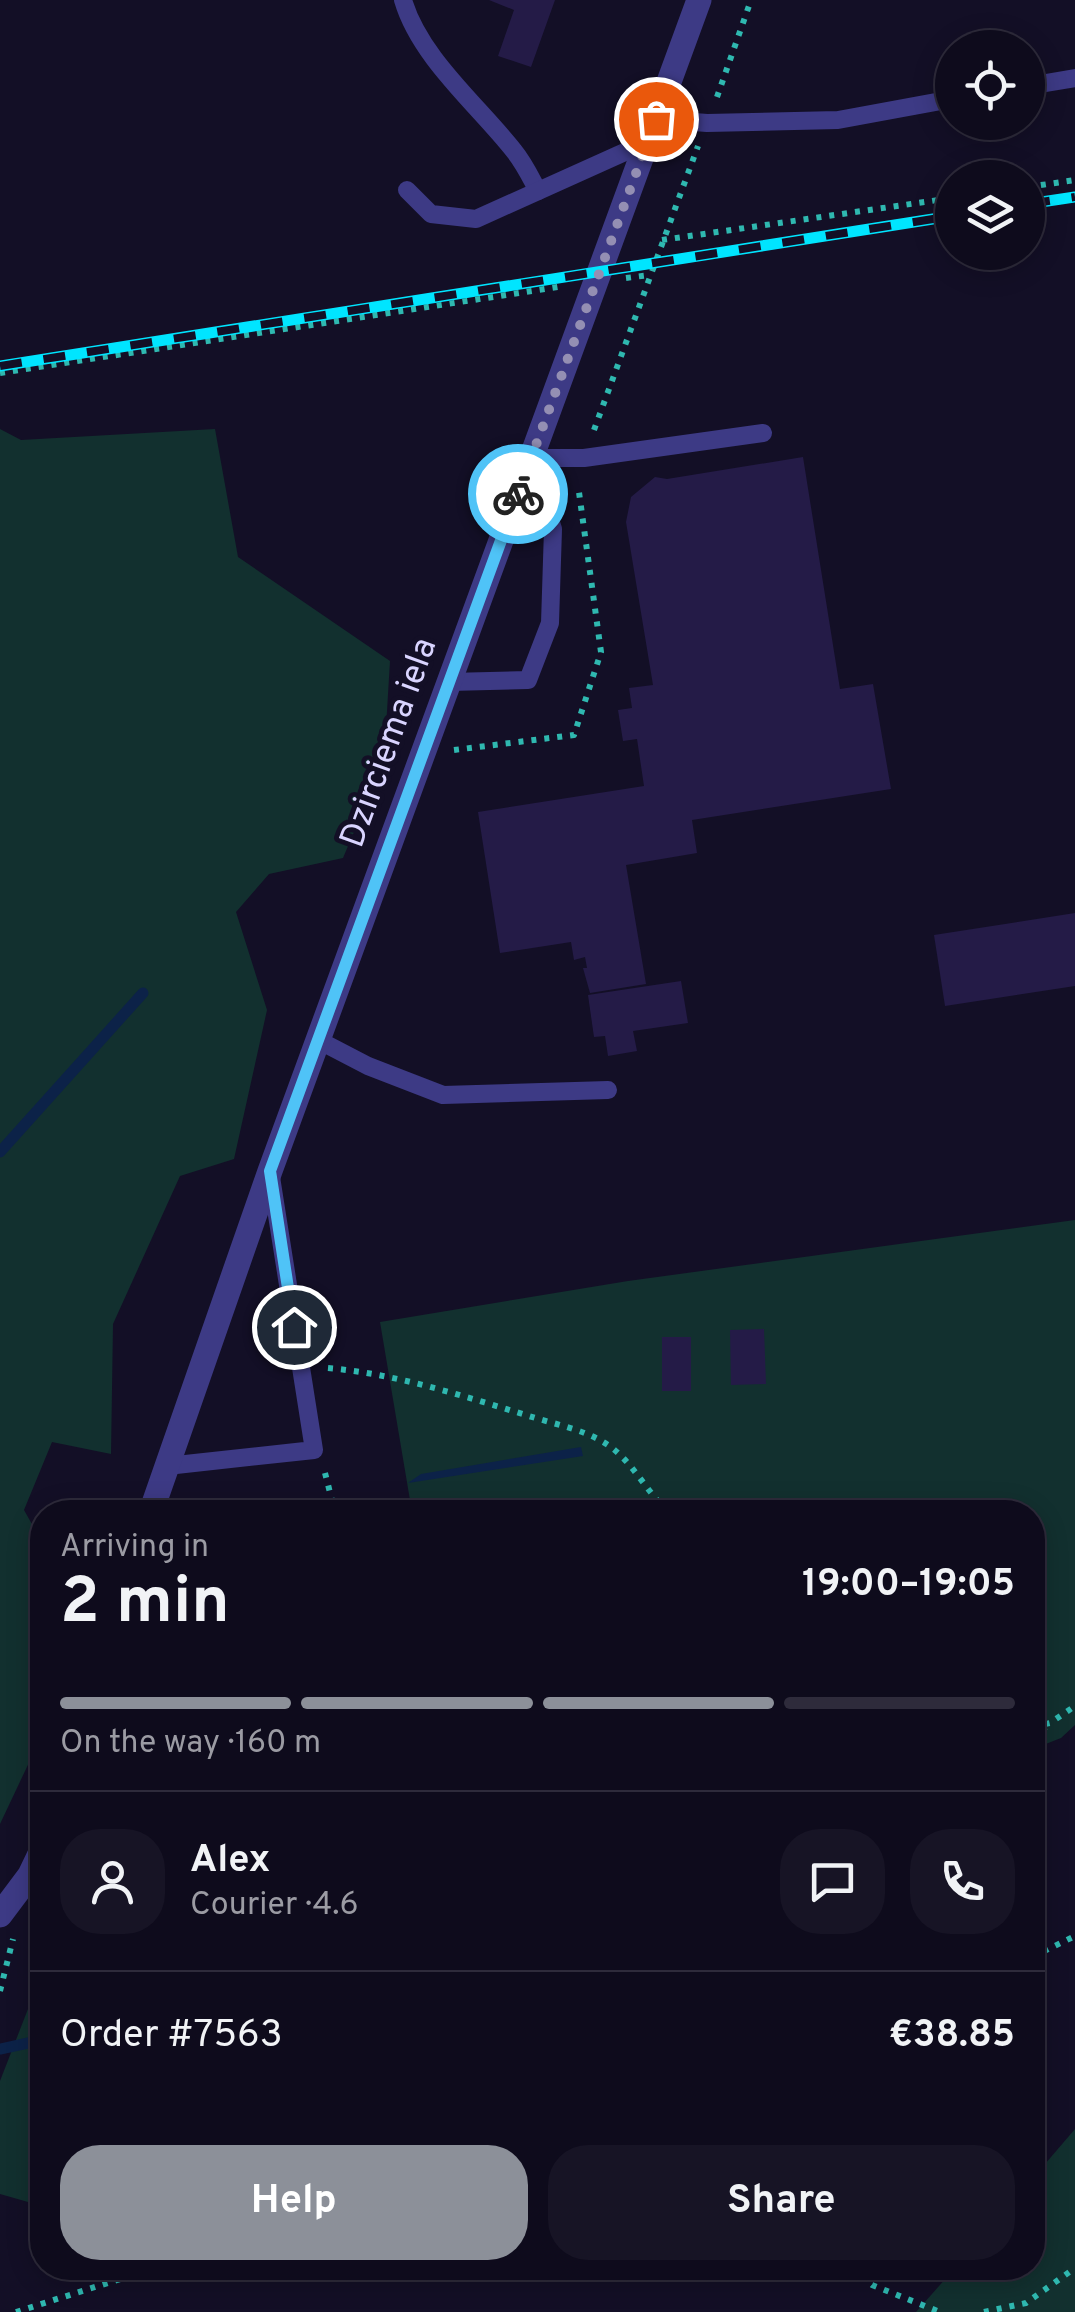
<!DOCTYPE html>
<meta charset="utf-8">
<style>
:root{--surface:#0e0b1c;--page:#171425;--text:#f1f3f6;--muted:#9b9ba3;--line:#2e2b3b;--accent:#8c9099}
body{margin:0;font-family:Overpass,sans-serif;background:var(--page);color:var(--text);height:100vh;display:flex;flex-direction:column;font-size:38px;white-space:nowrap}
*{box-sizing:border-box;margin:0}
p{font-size:32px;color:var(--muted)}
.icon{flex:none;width:55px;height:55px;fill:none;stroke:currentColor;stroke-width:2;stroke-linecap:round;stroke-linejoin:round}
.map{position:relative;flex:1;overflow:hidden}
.side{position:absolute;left:30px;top:1500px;width:1015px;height:780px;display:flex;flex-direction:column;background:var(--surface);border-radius:40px;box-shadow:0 5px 25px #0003,0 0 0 2px var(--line)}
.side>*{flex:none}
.tools{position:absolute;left:935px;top:30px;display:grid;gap:20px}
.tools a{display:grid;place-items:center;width:110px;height:110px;border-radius:50%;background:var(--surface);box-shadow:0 5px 25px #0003,0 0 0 2px var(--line);font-size:50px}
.pin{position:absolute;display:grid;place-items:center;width:85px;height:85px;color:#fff;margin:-42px;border:5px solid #fff;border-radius:50%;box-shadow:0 2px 10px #0007}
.courier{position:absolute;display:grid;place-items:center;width:100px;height:100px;margin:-50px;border:8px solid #4fc3f7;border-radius:50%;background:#fff;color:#222;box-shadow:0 2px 12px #0007}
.overview em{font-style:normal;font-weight:700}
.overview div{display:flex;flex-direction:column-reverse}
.overview{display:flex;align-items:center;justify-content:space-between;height:170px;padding:0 30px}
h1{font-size:65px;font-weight:700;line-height:75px}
.bar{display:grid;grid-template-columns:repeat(4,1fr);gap:15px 10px;align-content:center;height:120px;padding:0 30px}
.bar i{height:12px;border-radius:8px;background:var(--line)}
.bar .on{background:var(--accent)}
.bar p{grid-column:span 4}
.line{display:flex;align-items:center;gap:25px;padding:0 30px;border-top:2px solid var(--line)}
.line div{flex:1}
.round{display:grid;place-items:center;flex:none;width:105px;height:105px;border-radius:40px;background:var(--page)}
.primary-button{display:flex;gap:20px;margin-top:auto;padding:20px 30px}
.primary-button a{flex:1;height:115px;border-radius:40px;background:var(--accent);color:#fff;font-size:40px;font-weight:700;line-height:115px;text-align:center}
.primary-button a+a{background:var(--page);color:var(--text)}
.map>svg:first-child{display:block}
</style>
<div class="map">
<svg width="1075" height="2312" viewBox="0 0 1075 2312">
<rect width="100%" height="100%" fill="#130f26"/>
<g fill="#12302f">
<polygon points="0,429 21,440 215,429 238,557 390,661 384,761 343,858 269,874 236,912 267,1010 234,1159 180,1176 113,1324 111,1454 52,1442 24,1510 42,1542 42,1721 34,1752 0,1824"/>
<polygon points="1075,1220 1075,1725 1061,1738 1033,1749 1032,1512 412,1512 380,1322 628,1281"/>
<polygon points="42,1973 42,2206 0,2194 0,2081"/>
<polygon points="1075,2129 1075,2312 916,2312 955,2268 1032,2268 1033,2178"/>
</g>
<polygon fill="#0c2248" points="581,1447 583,1456 408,1483 421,1474"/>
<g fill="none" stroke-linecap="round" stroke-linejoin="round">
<g stroke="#0c2248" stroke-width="11">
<polyline points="0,1152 143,993"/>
<polyline points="0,2049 42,2040"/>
</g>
</g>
<g fill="#241b47">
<polygon points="489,0 555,0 531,67 498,56 514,10"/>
<polygon points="803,457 840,689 873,684 891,789 692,820 697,853 626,865 646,984 590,993 583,968 587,968 585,957 574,960 571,942 500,953 478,812 644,786 637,739 623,741 618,710 632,708 629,688 653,685 626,522 631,497 655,477 667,479"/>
<polygon points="1075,913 1075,986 945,1006 934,935"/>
<polygon points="681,981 688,1023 633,1031 637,1051 608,1056 605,1036 594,1037 588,995"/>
<polygon points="764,1329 766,1384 731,1385 730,1330"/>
<rect x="662" y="1337" width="29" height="54"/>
</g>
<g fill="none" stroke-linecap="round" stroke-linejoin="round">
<g stroke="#2fb8b0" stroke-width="6" stroke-dasharray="5 8" stroke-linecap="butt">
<polyline points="717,97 751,0"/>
<polyline points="1028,187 1075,180"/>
<polyline points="662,240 952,198"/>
<polyline points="626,278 650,275"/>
<polyline points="0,373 564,286"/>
<polyline points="594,430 698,146"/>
<polyline points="454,750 574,735 601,652 578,485"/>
<path d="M328 1368C397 1374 463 1396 529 1416 554 1424 586 1430 608 1445 634 1463 646 1492 669 1512"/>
<polyline points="325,1473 335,1512"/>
<polyline points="1032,1727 1050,1723 1075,1706"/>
<polyline points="1032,1739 1049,1724"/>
<polyline points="1032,1957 1075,1936"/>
<polyline points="0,1991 13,1939"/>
<polyline points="852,2268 872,2285 940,2312"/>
<polyline points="16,2312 155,2268"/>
<polyline points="984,2312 1026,2303 1075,2268"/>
</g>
<g stroke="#3d3a85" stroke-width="18">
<path d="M403 0C420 58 478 105 514 151 524 163 531 178 538 191"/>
<polyline points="1028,86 1075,78"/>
<polyline points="656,119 707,123 838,120 952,99"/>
<polyline points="407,190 431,214 476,219 647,142"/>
<polyline points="449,682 528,680 550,623 553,529 531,458 584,458 763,433"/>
<polyline points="318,1040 368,1066 443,1095 608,1090"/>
<polyline points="167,1466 314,1450 271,1177"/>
</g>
<g stroke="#3d3a85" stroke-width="25">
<polyline points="151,1512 270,1171 699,0"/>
<polyline points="0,1915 30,1875 42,1850"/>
</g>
<defs>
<g id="rail">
<polyline points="1028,204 1075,197"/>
<polyline points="0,366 952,216"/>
</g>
</defs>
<use href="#rail" stroke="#00e5ff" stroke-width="11"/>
<use href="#rail" stroke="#130f26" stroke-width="8" stroke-dasharray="22" stroke-linecap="butt"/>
</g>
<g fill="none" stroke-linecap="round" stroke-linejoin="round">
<polyline stroke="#948fb3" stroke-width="10" stroke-dasharray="0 18" points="518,494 656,119"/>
<polyline stroke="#4fc3f7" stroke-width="12" points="294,1327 270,1171 518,494"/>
</g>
<g text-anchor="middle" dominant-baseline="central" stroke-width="10" stroke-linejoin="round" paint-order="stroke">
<g font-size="35" fill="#d9d4ff" stroke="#130f26">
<text transform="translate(390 743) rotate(-70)">Dzirciema iela</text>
</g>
</g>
</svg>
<div class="tools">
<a><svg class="icon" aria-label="locate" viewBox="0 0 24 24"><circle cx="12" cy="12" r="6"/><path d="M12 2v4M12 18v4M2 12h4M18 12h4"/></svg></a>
<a><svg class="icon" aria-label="layers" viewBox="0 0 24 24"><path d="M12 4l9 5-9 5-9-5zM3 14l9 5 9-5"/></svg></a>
</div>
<div class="pin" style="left:656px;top:119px;background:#ea580c"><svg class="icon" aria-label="bag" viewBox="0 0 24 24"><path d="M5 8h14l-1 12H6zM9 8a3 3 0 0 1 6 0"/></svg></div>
<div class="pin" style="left:294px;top:1327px;background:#1f2937"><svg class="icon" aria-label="home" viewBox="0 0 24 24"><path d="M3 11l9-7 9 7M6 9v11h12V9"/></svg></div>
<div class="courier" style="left:518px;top:494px"><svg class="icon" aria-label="bike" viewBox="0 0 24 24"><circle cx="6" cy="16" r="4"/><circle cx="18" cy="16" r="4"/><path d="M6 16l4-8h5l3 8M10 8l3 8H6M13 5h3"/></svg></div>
<section class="side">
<div class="overview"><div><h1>2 min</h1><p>Arriving in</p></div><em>19:00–19:05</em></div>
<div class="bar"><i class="on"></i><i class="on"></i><i class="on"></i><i></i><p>On the way · 160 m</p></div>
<div class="line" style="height:180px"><a class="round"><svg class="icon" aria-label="person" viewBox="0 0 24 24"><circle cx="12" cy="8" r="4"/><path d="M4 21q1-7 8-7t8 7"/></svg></a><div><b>Alex</b><p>Courier · 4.6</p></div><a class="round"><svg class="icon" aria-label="chat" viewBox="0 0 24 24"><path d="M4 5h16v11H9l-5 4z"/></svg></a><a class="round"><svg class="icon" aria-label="phone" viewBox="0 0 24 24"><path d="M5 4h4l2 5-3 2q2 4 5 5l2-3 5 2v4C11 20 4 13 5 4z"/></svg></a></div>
<div class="line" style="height:130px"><div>Order #7563</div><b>€38.85</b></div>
<div class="primary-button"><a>Help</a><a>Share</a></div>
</section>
</div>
